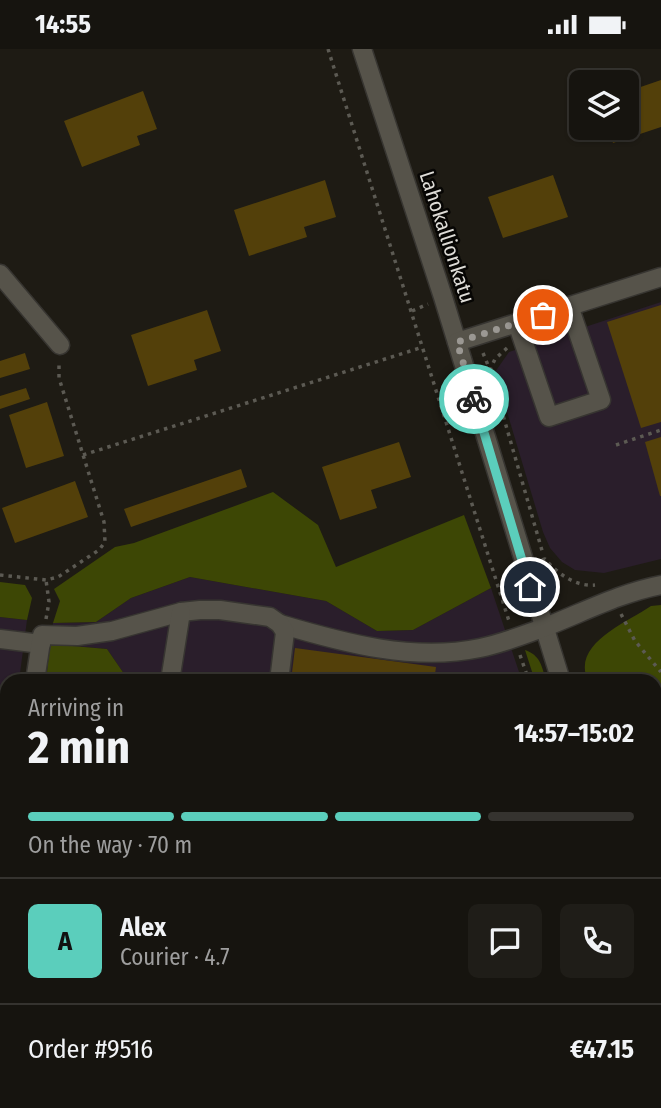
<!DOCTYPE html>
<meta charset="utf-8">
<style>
:root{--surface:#16140f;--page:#1f1d18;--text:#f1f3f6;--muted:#9e9e9e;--line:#35332f;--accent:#5bcebc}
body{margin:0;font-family:"Fira Sans Condensed",sans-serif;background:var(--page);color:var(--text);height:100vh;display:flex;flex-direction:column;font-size:26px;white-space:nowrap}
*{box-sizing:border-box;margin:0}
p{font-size:23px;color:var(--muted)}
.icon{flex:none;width:38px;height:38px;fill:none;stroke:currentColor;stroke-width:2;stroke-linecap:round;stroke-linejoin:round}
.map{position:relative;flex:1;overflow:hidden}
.drawer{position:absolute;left:0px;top:625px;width:662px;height:436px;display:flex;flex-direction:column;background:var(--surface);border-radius:21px 21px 0 0;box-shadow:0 2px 5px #0004,0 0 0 2px var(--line)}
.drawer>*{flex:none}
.fabs{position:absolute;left:569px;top:21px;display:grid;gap:14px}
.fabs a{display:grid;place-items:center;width:70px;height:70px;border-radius:10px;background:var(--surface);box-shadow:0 2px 5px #0004,0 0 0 2px var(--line);font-size:35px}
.pin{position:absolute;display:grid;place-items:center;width:60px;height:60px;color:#fff;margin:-30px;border:4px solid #fff;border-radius:50%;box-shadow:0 2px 7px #0007}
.courier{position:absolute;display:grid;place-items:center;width:70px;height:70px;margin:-35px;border:5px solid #5bcebc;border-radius:50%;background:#fff;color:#222;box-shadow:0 2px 9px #0007}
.head em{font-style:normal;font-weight:700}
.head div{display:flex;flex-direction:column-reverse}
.head{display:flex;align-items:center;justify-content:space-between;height:119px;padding:0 28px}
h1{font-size:46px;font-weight:700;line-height:52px}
.bar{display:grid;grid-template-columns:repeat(4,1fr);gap:10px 7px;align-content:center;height:84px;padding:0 28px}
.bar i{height:9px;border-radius:5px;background:var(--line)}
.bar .current{background:var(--accent)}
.bar p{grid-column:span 4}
.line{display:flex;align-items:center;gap:18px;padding:0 28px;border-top:2px solid var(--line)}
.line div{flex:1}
.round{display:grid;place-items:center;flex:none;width:74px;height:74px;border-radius:10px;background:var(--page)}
.status{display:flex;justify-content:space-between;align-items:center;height:49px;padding:0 35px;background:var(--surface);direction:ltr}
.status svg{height:19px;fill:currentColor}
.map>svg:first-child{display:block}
</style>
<div class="status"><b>14:55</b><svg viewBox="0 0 49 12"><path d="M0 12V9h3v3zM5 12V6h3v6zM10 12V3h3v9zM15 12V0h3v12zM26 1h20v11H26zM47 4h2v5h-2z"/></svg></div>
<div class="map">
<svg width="661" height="1059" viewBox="0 0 661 1059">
<rect width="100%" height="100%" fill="#1e1b14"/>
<g fill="#2a1e2b">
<polygon points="661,253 661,510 604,524 575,521 562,513 550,499 543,483 495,323 509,303"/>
<polygon points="190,528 326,552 377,582 413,581 491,539 522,632 129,632 107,600 50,595 53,574 96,573 131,549"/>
<polygon points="0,568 27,571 19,632 7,632 7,726 5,739 0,750"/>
<polygon points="0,795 7,796 7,1054 344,1054 351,1059 0,1059"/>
</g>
<g fill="#3d4705">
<polygon points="273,443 318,476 336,518 464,466 491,539 413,581 377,582 326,552 190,528 131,549 96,573 53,574 60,552 54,540 115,498 134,494"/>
<polygon points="0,533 25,536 32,549 27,571 0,568"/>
<path d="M661 556V823L654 819V632H588C571 595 626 574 651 557Z"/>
<polygon points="50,595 107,600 129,632 46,632"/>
<path d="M525 601C540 606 542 617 546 632H535Z"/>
<polygon points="654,897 661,902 661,965 655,968"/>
<polygon points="661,1013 661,1051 646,1059 562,1059 571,1054 654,1054 655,1016"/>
<polygon points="344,1054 472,1054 465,1059 351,1059"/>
</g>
<g fill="#53400a">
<polygon points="661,31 661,78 613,94 608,79 626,79 626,43"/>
<polygon points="143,42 157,80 137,87 140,96 82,118 64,72"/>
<polygon points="553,126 568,168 503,189 488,148"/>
<polygon points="325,131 336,168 304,178 307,188 249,207 234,161"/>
<polygon points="661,256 661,373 641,379 607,273"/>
<polygon points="207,261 221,302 194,311 197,321 148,337 131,286"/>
<polygon points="25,304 30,320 0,329 0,312"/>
<polygon points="26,339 30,350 0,360 0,347"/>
<polygon points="47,353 64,407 26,419 9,366"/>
<polygon points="661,388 661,447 660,447 645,393"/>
<polygon points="399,393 411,428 371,441 377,459 340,471 322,418"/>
<polygon points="241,420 247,438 131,478 124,460"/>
<polygon points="75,432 88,468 15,494 2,459"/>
<polygon points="295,599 436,618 434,632 291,632"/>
<polygon points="0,842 7,843 7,1054 173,1054 173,1059 0,1059"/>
</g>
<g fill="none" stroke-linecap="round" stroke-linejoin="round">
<defs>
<g id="minor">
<polyline points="362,0 443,248 561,632"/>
<polyline points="0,225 60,296"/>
<polyline points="517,274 549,368 601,351 569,257"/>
<polyline points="457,293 661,228"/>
<path d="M280 575C344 594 413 613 480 599 500 595 521 587 540 580 580 565 619 544 661 536"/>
<polyline points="0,590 41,595"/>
<polyline points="35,632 42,586 77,587 112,582 181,563 200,561 220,561 270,568 280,575 285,583 279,632"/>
<polyline points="170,632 181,563"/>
<polyline points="0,692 7,692"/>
<polyline points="0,767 7,768"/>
<polyline points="654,868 661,871"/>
<polyline points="318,1054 325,1059"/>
</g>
<g id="major">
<polyline points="654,991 661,988"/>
<polyline points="532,1059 540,1054"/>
</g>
</defs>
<use href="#minor" stroke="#373531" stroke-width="21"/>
<use href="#major" stroke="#373531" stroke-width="21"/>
<g stroke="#5c5a53" stroke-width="3.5" stroke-dasharray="3.5 5" stroke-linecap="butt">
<polyline points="328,0 509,572"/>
<polyline points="412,262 428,255"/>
<polyline points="507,299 495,310 490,321 543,505"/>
<polyline points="483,304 490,321"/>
<polyline points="616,396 661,381"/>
<polyline points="83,406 423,298"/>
<path d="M542 511 545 510C557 524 575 538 595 536"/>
<polyline points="0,526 46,531 58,528 99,501 105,493 104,473 59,329 59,312"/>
<polyline points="621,565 635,592 661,623"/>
<polyline points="46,570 49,553 46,531"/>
<polyline points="520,606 529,632"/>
<polyline points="654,837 661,836"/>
<polyline points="196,1059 197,1054"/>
<polyline points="477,1059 485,1054"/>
</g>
<use href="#minor" stroke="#56534a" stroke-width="18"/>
<use href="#major" stroke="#b78061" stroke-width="18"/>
</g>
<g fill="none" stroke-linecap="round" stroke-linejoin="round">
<polyline stroke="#9b9893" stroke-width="7" stroke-dasharray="0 12.6" points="474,350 457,293 543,266"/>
<polyline stroke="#5bcebc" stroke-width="9" points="474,350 530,538"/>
</g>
<g text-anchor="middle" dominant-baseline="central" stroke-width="5" stroke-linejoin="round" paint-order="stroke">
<g font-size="21" fill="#dedcd7" stroke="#070604">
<text transform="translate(447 188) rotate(72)">Lahokallionkatu</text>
</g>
</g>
</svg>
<div class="fabs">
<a><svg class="icon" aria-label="layers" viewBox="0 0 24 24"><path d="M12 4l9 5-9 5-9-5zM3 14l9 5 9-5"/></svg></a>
</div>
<div class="pin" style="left:543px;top:266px;background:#ea580c"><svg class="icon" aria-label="bag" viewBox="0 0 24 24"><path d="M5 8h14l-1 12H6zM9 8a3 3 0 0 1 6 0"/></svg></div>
<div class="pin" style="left:530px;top:538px;background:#1f2937"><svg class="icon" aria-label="home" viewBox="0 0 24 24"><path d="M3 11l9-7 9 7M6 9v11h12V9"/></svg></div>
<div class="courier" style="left:474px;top:350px"><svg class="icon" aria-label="bike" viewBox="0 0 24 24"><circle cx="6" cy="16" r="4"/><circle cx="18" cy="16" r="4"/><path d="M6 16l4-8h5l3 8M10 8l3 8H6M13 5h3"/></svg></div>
<section class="drawer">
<div class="head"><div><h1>2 min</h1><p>Arriving in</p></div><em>14:57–15:02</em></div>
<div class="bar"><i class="current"></i><i class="current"></i><i class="current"></i><i></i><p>On the way · 70 m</p></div>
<div class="line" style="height:126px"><b class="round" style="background:var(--accent);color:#111">A</b><div><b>Alex</b><p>Courier · 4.7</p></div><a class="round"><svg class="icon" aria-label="chat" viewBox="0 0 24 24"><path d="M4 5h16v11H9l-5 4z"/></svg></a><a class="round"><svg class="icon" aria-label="phone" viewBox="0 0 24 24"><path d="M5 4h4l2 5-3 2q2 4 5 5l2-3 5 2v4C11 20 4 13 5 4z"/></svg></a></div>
<div class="line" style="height:91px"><div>Order #9516</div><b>€47.15</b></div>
</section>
</div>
